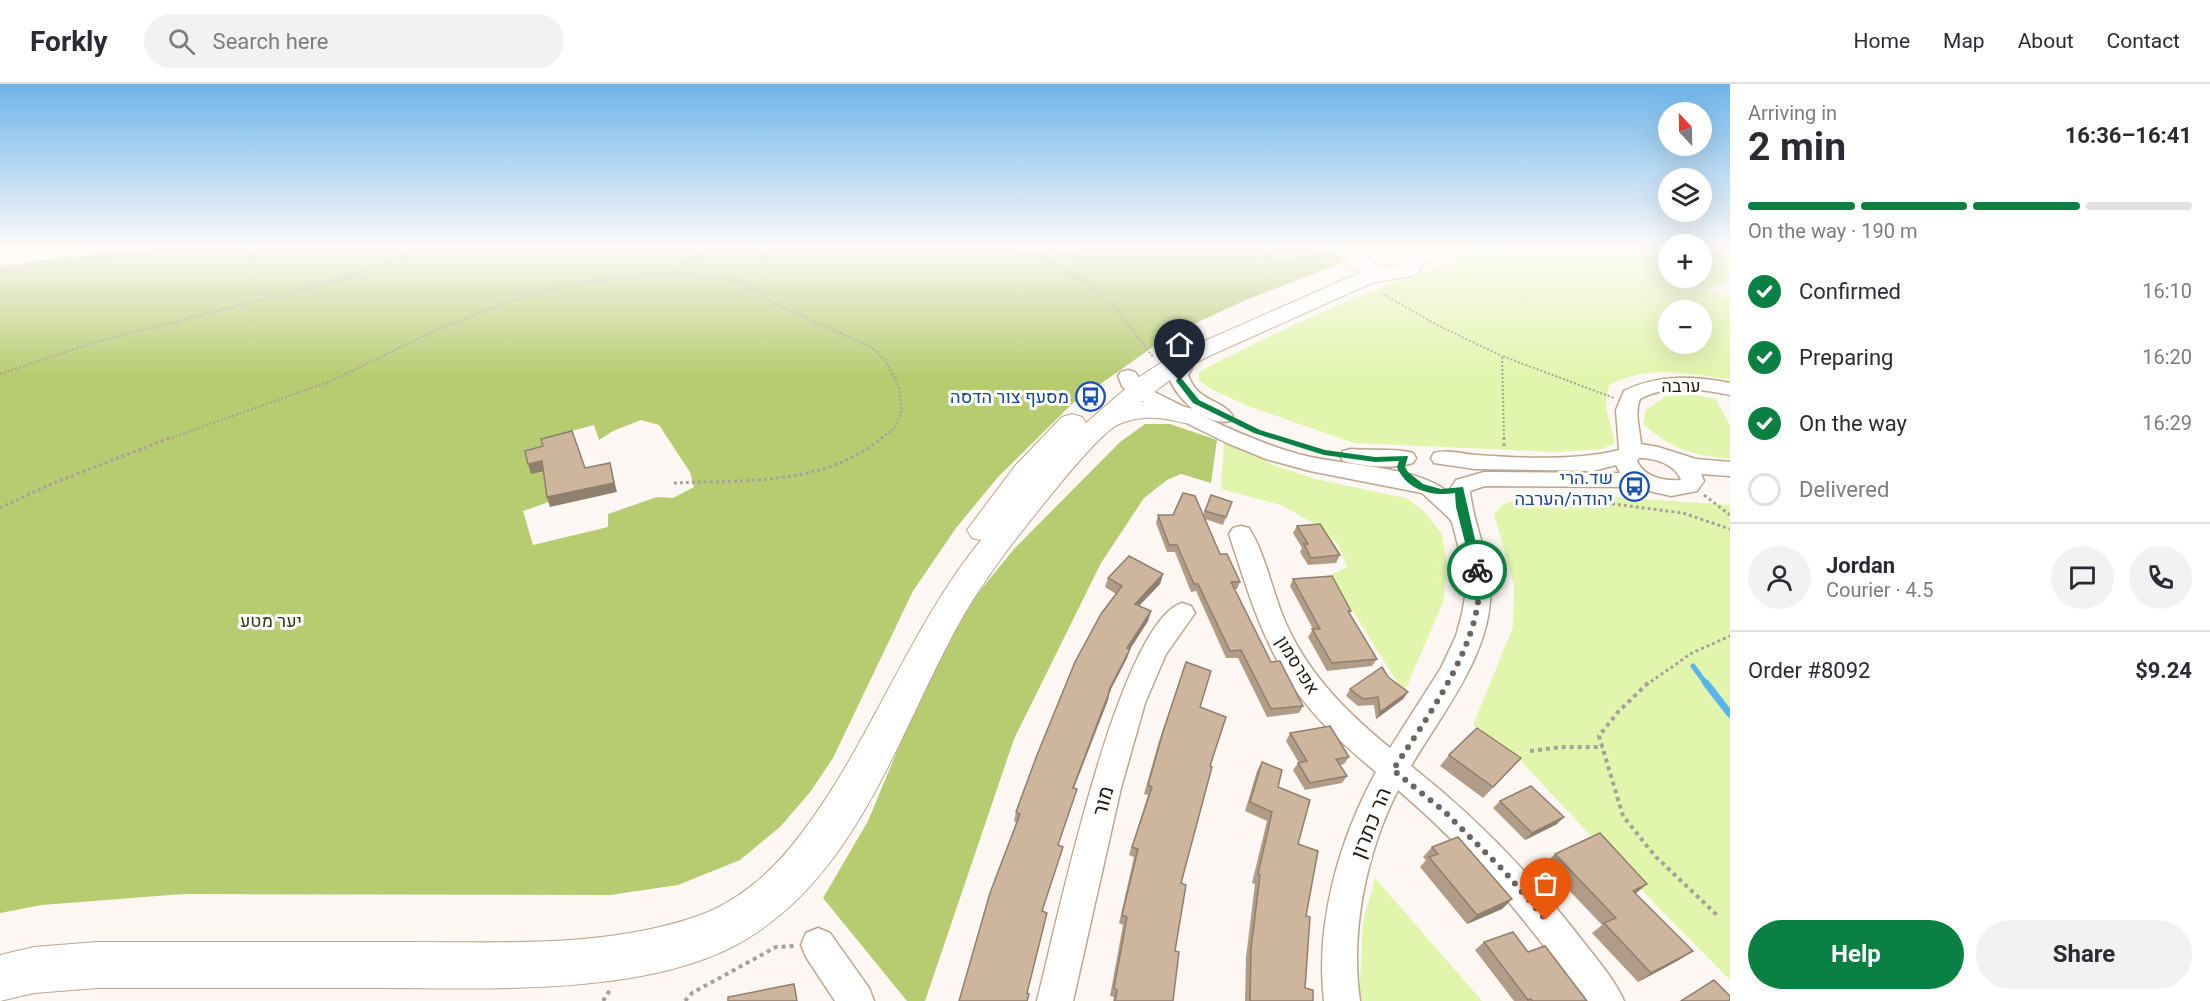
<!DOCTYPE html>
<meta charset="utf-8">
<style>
:root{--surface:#fff;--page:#f2f2f3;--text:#2b2b33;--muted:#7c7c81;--line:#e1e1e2;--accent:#0b8043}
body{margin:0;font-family:Roboto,Heebo,sans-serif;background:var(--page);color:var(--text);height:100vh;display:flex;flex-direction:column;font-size:22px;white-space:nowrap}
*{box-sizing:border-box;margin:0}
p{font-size:20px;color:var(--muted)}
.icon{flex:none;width:33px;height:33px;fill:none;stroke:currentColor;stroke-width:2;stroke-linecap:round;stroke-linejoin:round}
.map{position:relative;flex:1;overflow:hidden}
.side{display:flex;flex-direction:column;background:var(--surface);width:480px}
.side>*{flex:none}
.needle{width:39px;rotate:338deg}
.fabs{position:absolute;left:1658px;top:18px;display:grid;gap:12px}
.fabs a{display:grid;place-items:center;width:54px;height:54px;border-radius:50%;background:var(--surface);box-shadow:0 6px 24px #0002;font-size:30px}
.pin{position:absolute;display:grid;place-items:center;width:51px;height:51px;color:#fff;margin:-62px -26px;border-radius:50% 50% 50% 0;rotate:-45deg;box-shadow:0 0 6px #0007}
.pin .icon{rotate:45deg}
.courier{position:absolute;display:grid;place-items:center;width:60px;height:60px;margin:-30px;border:4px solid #0b8043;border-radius:50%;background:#fff;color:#222;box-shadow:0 2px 8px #0007}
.overview em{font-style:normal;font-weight:700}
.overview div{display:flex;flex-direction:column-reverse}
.overview{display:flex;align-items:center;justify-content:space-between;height:102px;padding:0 18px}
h1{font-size:39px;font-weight:700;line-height:45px}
.bar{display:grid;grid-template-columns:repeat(4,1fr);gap:9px 6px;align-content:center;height:72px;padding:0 18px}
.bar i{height:8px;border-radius:4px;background:var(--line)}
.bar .on{background:var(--accent)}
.bar p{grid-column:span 4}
.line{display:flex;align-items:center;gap:15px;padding:0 18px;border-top:2px solid var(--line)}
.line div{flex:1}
.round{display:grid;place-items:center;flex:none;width:63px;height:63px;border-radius:32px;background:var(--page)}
ol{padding:0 18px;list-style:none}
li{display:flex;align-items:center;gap:18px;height:66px}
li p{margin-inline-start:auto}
li .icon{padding:6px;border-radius:50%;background:var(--accent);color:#fff;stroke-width:4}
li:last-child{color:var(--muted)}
li i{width:33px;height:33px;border:3px solid var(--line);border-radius:50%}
.action{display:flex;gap:12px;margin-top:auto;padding:12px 18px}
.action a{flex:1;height:69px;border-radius:36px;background:var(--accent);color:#fff;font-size:24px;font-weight:700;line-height:69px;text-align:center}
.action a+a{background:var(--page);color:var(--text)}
header{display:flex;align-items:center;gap:36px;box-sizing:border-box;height:84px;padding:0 30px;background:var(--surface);border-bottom:2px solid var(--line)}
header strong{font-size:28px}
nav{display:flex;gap:33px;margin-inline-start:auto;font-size:21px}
.search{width:420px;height:54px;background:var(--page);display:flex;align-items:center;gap:15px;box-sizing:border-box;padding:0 21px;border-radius:33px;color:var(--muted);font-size:22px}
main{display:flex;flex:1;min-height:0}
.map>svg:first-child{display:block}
</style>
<header>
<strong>Forkly</strong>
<div class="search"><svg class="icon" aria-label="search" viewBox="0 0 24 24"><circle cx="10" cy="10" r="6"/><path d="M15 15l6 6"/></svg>Search here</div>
<nav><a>Home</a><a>Map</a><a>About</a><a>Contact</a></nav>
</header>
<main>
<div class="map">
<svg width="1730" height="917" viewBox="0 0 1730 917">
<rect width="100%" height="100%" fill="#fcf7f2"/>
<g fill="#e2f5ac" fill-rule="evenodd">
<path d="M1503 163H1668V194H1701V163L1730 164V198L1707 206 1730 215V295C1689 290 1647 280 1609 301L1606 323 1615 359 1602 365 1557 368 1354 359 1248 322 1209 304 1199 296V288C1296 237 1397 192 1503 163ZM1701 226V260H1668V226Z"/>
<path d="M1696 311 1716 315 1730 342V375C1691 370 1674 367 1643 340L1646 326 1666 312Z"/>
<polygon points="1224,357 1274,381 1315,395 1406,414 1423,426 1442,450 1447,479 1444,516 1404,609 1330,491 1348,483 1337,459 1315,440 1281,421 1221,405"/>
<polygon points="1612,413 1730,421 1730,896 1654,819 1518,674 1473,641 1513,543 1514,501 1494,430 1502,421 1510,418"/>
<polygon points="1375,794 1482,917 1359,917 1363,838"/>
</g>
<g fill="#b7cc71" fill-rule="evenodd">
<path d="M140 163H1315L1330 167 1346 177 1246 216 1170 251 1072 320 998 393 956 444 913 507 833 674 811 707 780 743 740 776 678 801 610 811 183 810 42 821 0 829V182ZM641 336 659 341 690 388 694 403 673 414 657 413 608 430V443L533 461 523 427 563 413 547 402 543 390 555 379 556 351 594 341 599 356 613 347Z"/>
<polygon points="1145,340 1170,340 1217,356 1211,399 1181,390 1167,396 1144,414 1101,479 1014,655 925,917 907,917 823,814 868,737 928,593 966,524 1014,465 1120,358"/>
</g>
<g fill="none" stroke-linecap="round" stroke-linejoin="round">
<polyline stroke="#57b5eb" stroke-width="5" points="1693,582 1707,601"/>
<polyline stroke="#57b5eb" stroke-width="7" points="1706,599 1730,630"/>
<defs>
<g id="minor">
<path d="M1188 267 1195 269 1198 273 1188 291C1198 319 1221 314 1233 332L1230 337C1205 343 1175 313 1168 291L1181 269Z"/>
<path d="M1128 286 1135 288 1146 304C1195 328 1245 355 1298 370 1341 382 1415 381 1448 408L1456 396 1484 388 1620 389 1616 381 1593 387 1475 385 1434 379 1431 374 1434 369C1448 365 1462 370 1476 371 1519 374 1577 377 1619 366L1616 326 1624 307C1659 290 1693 292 1730 299V311C1699 305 1669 300 1640 315 1634 330 1640 345 1641 360L1658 363 1696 375 1730 378V392L1701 390 1704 397 1697 407 1671 412 1632 403 1485 402 1470 407C1473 438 1487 466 1490 497 1496 565 1443 627 1411 682 1477 734 1534 793 1585 860 1599 878 1615 896 1624 917H1585C1529 839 1471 768 1398 706 1366 769 1350 848 1360 917H1324C1315 839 1339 756 1376 688 1340 658 1304 625 1281 583 1257 541 1244 495 1229 450L1233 444 1241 442 1249 444C1265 470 1271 502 1282 530 1304 586 1344 626 1390 664L1441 584 1456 552 1462 530 1465 513 1463 481 1452 438 1448 433 1422 409 1310 387 1266 375 1227 359 1132 312 1122 302 1118 292 1121 288ZM1639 374C1655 374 1675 380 1681 396 1664 397 1645 394 1637 377Z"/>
<path d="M1351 365C1370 367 1395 364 1413 369L1416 374 1413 379C1391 385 1365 383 1343 377L1340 372 1343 367Z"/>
<path d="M1182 519 1191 522 1195 529 1166 570 1145 619 1121 704 1073 917H1037C1055 848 1118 539 1182 519Z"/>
<polygon points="818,844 830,849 869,904 874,917 835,917 806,873 801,861 806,849"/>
</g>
<path id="major" d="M1349 163H1404L1414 168 1428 163H1460L1457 168 1422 180 1419 188 1413 192 1372 199 1207 273 1186 284 1141 318 1168 319 1198 326 1202 332 1198 338C1187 341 1181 338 1171 336 1153 332 1134 333 1117 341 1101 349 1063 396 1050 412 1020 449 989 488 965 529 899 643 860 794 736 861 640 912 488 904 381 904 287 904 192 904 97 904L34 909 0 917V871L34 863 97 858C200 858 304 858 407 858 503 858 612 864 703 830 735 818 767 792 789 765 867 671 904 551 981 456L972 454 967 446 1015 382 1062 333 1072 330 1082 333 1086 339 1139 293 1175 270 1359 189 1350 182 1343 171ZM1373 168 1392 174 1400 180C1387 186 1374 181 1365 171Z"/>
</defs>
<use href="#minor" stroke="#bea58f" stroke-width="3"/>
<use href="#major" stroke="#bea58f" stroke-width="2"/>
<g stroke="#a8a19b" stroke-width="2" stroke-dasharray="2 2" stroke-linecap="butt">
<polyline points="994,163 1089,174 1246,174 1287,179 1335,169"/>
<polyline points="1036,170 1060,182 1105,211 1154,274"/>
<polyline points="0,187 55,181 167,163"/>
<polyline points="676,187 703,168 705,163"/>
<polyline points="1381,209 1437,241 1502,272"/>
<polyline points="0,290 96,258 342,195 382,181 420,163"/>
<polyline points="168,355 331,297 436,246 510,217 577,199 675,188 741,197 774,219 871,263 885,276 899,303 902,326 895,343 881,355"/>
<polyline points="1504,355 1502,272 1614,314"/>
</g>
<g stroke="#a8a19b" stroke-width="3" stroke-dasharray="3 3" stroke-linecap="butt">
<polyline points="1504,353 1504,365"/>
<path d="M674 399C745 396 825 402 883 353"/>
<polyline points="1704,411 1730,431"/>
<polyline points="1577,412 1590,417 1683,429 1730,445"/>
<polyline points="0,424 51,400 172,353"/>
<polyline points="1646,601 1692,569 1730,552"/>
</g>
<g stroke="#a8a19b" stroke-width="4" stroke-dasharray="4 4" stroke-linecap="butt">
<polyline points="1648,599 1618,628 1599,652 1623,732 1655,772 1719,833"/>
<polyline points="1530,667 1561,663 1603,663"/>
<polyline points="603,917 610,906"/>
<polyline points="685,917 692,909 776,863 794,862"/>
</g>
<use href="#minor" fill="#fff" fill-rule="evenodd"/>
<use href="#major" fill="#fff" fill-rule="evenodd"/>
</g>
<g fill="#b19c88">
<polygon points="1211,411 1232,418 1223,441 1205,435 1220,470 1240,498 1237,505 1235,505 1271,578 1303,622 1299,629 1267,633 1238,574 1226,574 1196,507 1191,508 1175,468 1167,468 1156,439 1158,431 1203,431"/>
<polygon points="1297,442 1340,471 1336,479 1308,481 1300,468 1302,464 1293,449"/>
<polygon points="1129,472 1163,490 1160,500 1139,522 1151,527 1148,537 1130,565 1127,574 1110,606 1108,616 1074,704 1077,705 1058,761 1063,763 1042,828 1047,829 1027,909 1029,910 1027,917 959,917 990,809 1017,739 1014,737 1016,728 1037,671 1075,578 1101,530 1116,510 1105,503 1108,494"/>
<polygon points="1293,495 1351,527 1349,530 1377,575 1372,582 1327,587 1308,553 1313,545 1290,502"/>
<polygon points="1183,587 1200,623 1210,682 1181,799 1175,867 1173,917 1113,917 1114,913 1110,912 1123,841 1119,839 1134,773 1129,771 1148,711 1144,710 1159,657"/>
<polygon points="1350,605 1408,608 1403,615 1376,635 1374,621 1358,622 1346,612"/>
<polygon points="1290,649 1349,673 1344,680 1340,681 1347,692 1342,699 1305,706 1293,686 1298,679 1299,679 1286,657"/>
<polygon points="1449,671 1511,685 1483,714 1440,682"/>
<polygon points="1262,678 1278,703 1298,760 1306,832 1305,904 1313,917 1245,917 1246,873 1255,800 1252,799 1267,737 1245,727 1257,687"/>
<polygon points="1500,717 1557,740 1525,756 1493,724"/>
<polygon points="1432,763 1512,815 1502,825 1467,840 1420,783 1426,776 1423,773"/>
<polygon points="1555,770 1647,800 1635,809 1679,876 1638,898 1592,849 1602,841 1544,780"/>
<polygon points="1484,858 1528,868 1587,917 1514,917 1475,866"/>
</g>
<g fill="#907f6f">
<polygon points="542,377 545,387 531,390 528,380"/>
<polygon points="610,379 617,408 550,423 547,413"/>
<polygon points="1163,490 1160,500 1132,529 1135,520"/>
<polygon points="1151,527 1148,537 1130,565 1127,574 1106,615 1109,606 1127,564"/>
<polygon points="1110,606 1108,616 1070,713 1073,704"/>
<polygon points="1408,608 1403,615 1376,635 1380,628"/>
<polygon points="1564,733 1557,740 1525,756 1532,749"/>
<polygon points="1647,800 1635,810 1633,807"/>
<polygon points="1512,815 1502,825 1467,840 1477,831"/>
<polygon points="1693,867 1679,876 1638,898 1651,889"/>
</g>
<g fill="#ceb59e" stroke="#907f6f" stroke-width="1.5">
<polygon points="572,347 585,384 610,379 614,399 547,413 542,377 528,380 525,367 543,362 541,355"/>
<polygon points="1183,409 1195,412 1220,470 1227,470 1240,498 1231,498 1271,578 1280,577 1303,622 1271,625 1241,566 1230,567 1198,500 1194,500 1177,461 1169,461 1158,431 1173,431"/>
<polygon points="1211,411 1232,418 1226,433 1205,427"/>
<polygon points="1320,440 1340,471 1311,474 1304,460 1308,460 1297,442"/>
<polygon points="1129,472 1163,490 1135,520 1151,527 1127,564 1130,565 1109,606 1110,606 1073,704 1077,705 1058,761 1063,763 1042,827 1047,829 1027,909 1029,910 1027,917 959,917 990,809 1020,730 1016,728 1037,671 1075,578 1101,530 1122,502 1108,494"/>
<polygon points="1332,492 1351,527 1348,527 1377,575 1332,579 1312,545 1320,545 1293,495"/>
<polygon points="1186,578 1211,587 1200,623 1226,633 1210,682 1212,683 1181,799 1186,801 1175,867 1179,868 1173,917 1115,917 1117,906 1114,904 1127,833 1122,831 1138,765 1132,763 1152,703 1148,701 1163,648"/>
<polygon points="1382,583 1388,593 1408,608 1380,628 1378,613 1363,615 1350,605"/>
<polygon points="1330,642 1349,673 1336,675 1347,692 1310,699 1298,679 1307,677 1290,649"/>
<polygon points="1477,644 1521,674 1493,703 1449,671"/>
<polygon points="1262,678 1282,686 1278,703 1310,716 1298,760 1318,767 1306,832 1310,833 1305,904 1313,906 1313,917 1250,917 1251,865 1260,791 1258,790 1272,728 1250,718"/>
<polygon points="1531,702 1564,733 1532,749 1500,717"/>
<polygon points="1600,749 1647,800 1633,807 1693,867 1651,889 1604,839 1616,834 1555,770"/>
<polygon points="1458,753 1512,815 1477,831 1429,773 1438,770 1432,763"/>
<polygon points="1513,848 1528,868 1545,862 1587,917 1532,917 1531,915 1528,916 1484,858"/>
<polygon points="1714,896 1730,912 1730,917 1681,917"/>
<polygon points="794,900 797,917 728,917 728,913"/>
</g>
<linearGradient id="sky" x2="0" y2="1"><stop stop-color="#6eb4e9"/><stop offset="0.56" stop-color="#fefbf9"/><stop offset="1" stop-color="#fefbf9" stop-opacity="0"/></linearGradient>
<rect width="1730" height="292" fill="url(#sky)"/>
<path fill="#0b8043" d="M1177 295H1182L1199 316 1260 346 1325 366 1375 373 1408 372 1405 383 1408 388 1423 400 1441 405 1463 403 1482 486 1481 489 1477 490 1472 486 1456 423 1455 409C1433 413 1406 406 1397 383L1399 377 1375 378 1324 371 1254 349 1193 319 1176 297Z"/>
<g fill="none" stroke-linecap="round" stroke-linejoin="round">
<path stroke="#6e665e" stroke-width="6" stroke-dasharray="0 10.8" d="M1477 486C1491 548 1425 636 1393 686L1444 727 1504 787 1546 836"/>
</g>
<defs>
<symbol id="bus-ring" viewBox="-11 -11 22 22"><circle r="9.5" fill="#fff" stroke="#1a4fb4" stroke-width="1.5"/><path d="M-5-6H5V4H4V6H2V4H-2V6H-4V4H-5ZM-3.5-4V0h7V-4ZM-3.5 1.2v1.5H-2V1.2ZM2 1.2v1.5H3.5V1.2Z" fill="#1a4fb4"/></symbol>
</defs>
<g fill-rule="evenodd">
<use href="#bus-ring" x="1074" y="296" width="33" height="33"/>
<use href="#bus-ring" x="1618" y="386" width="33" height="33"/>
</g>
<g text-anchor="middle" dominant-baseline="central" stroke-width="6" stroke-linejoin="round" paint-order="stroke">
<g font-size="18" fill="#21180f" stroke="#fff">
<text x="1681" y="301">ערבה</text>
<text transform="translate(1298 581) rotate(58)">אפרסמון</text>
</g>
<g font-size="18" fill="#164399" stroke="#fff" text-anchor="end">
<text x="1069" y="312">מסעף צור הדסה</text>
<text x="1613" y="393">שד.הרי<tspan x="1613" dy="21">יהודה/הערבה</tspan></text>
</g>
<g font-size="18" fill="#303812" stroke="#fff">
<text x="271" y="536">יער מטע</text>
</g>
<g font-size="21" fill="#21180f" stroke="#fff">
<text transform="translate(1103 717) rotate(-75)">מור</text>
<text transform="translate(1371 739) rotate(-68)">הר כתרון</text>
</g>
</g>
</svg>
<div class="fabs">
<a><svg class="needle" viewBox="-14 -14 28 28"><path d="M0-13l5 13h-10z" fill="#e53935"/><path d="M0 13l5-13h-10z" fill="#7c7c81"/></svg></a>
<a><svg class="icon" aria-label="layers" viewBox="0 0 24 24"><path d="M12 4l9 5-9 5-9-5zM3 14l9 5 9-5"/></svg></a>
<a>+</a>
<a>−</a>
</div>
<div class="pin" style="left:1546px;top:836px;background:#ea580c"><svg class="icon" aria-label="bag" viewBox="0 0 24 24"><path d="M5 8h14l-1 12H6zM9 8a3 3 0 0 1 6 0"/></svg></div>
<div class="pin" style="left:1180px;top:297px;background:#1f2937"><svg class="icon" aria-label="home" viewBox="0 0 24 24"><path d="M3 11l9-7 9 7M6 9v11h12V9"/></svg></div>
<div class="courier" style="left:1477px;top:486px"><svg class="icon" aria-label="bike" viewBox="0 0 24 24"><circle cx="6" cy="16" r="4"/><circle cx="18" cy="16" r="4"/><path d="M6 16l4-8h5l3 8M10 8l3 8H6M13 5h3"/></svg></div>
</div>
<section class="side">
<div class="overview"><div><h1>2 min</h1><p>Arriving in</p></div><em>16:36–16:41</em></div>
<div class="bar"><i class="on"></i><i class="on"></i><i class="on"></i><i></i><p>On the way · 190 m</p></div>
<ol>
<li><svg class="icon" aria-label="check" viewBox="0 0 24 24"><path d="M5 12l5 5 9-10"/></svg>Confirmed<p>16:10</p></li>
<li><svg class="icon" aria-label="check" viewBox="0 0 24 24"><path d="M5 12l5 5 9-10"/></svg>Preparing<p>16:20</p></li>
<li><svg class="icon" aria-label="check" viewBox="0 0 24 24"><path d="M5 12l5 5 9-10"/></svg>On the way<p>16:29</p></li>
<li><i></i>Delivered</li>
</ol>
<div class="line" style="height:108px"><a class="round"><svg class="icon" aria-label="person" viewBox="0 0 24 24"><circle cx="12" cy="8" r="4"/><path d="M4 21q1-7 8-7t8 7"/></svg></a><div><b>Jordan</b><p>Courier · 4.5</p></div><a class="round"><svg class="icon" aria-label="chat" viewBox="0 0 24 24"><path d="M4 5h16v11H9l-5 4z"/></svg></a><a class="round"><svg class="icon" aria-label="phone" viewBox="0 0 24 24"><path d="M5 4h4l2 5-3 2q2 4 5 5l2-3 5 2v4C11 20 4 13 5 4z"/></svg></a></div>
<div class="line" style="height:78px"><div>Order #8092</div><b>$9.24</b></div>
<div class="action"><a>Help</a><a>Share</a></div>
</section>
</main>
